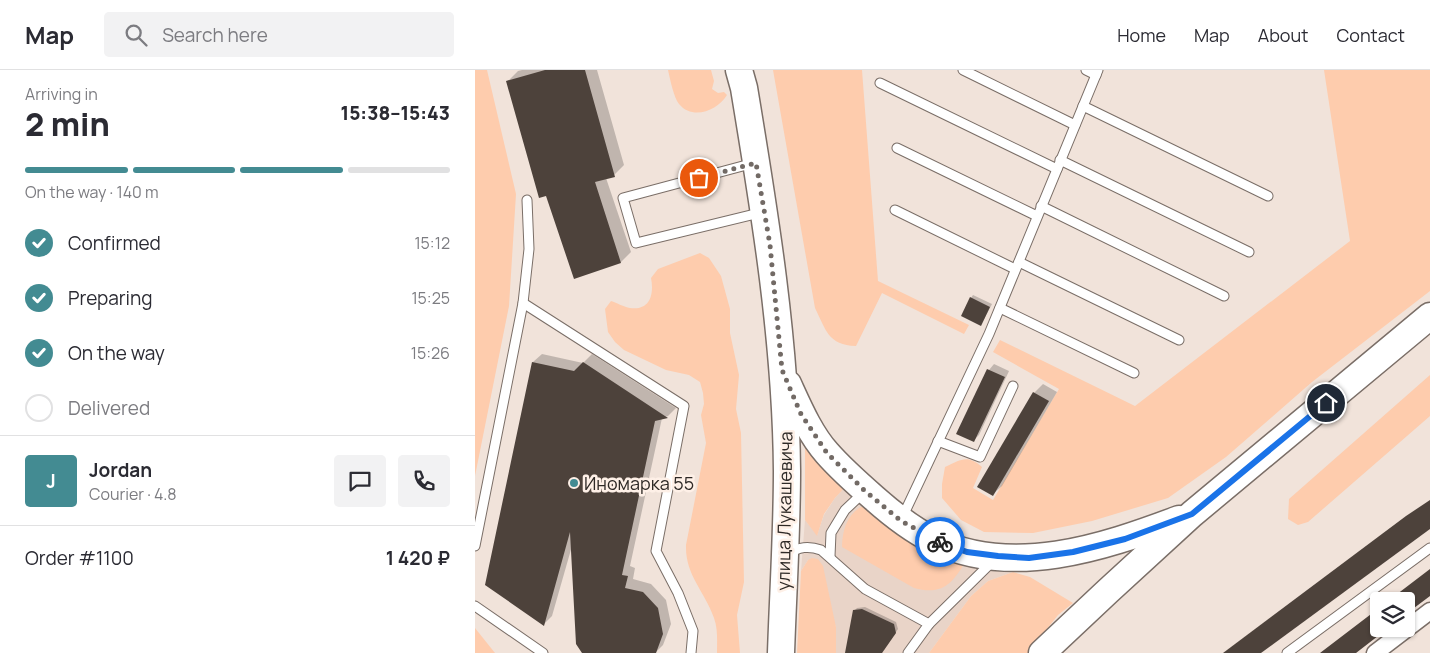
<!DOCTYPE html>
<meta charset="utf-8">
<style>
:root{--surface:#fff;--page:#f2f2f3;--text:#2b2b33;--muted:#7c7c81;--line:#e1e1e2;--accent:#438b92}
body{margin:0;font-family:Manrope,sans-serif;background:var(--page);color:var(--text);height:100vh;display:flex;flex-direction:column;font-size:19px;white-space:nowrap}
*{box-sizing:border-box;margin:0}
p{font-size:16px;color:var(--muted)}
.icon{flex:none;width:28px;height:28px;fill:none;stroke:currentColor;stroke-width:2;stroke-linecap:round;stroke-linejoin:round}
.map{position:relative;flex:1;overflow:hidden}
.details{display:flex;flex-direction:column;background:var(--surface);width:475px}
.details>*{flex:none}
.controls{position:absolute;left:895px;top:522px;display:grid;gap:10px}
.controls a{display:grid;place-items:center;width:45px;height:45px;border-radius:5px;background:var(--surface);box-shadow:0 1px 4px #0004;font-size:25px}
.pin{position:absolute;display:grid;place-items:center;width:42px;height:42px;color:#fff;margin:-21px;border:2px solid #fff;border-radius:50%;box-shadow:0 1px 5px #0007}
.courier{position:absolute;display:grid;place-items:center;width:50px;height:50px;margin:-25px;border:4px solid #1a73e8;border-radius:50%;background:#fff;color:#222;box-shadow:0 1px 6px #0007}
.head em{font-style:normal;font-weight:800}
.head div{display:flex;flex-direction:column-reverse}
.head{display:flex;align-items:center;justify-content:space-between;height:85px;padding:0 25px}
h1{font-size:32px;font-weight:800;line-height:38px}
.bar{display:grid;grid-template-columns:repeat(4,1fr);gap:8px 5px;align-content:center;height:60px;padding:0 25px}
.bar i{height:6px;border-radius:4px;background:var(--line)}
.bar .on{background:var(--accent)}
.bar p{grid-column:span 4}
.line{display:flex;align-items:center;gap:12px;padding:0 25px;border-top:1px solid var(--line)}
.line div{flex:1}
.round{display:grid;place-items:center;flex:none;width:52px;height:52px;border-radius:5px;background:var(--page)}
ol{padding:0 25px;list-style:none}
li{display:flex;align-items:center;gap:15px;height:55px}
li p{margin-inline-start:auto}
li .icon{padding:5px;border-radius:50%;background:var(--accent);color:#fff;stroke-width:4}
li:last-child{color:var(--muted)}
li i{width:28px;height:28px;border:2px solid var(--line);border-radius:50%}
header{display:flex;align-items:center;gap:30px;box-sizing:border-box;height:70px;padding:0 25px;background:var(--surface);border-bottom:1px solid var(--line)}
header strong{font-size:24px}
nav{display:flex;gap:28px;margin-inline-start:auto;font-size:18px}
.search{width:350px;height:45px;background:var(--page);display:flex;align-items:center;gap:12px;box-sizing:border-box;padding:0 18px;border-radius:5px;color:var(--muted);font-size:19px}
main{display:flex;flex:1;min-height:0}
.map>svg:first-child{display:block}
</style>
<header>
<strong>Map</strong>
<div class="search"><svg class="icon" aria-label="search" viewBox="0 0 24 24"><circle cx="10" cy="10" r="6"/><path d="M15 15l6 6"/></svg>Search here</div>
<nav><a>Home</a><a>Map</a><a>About</a><a>Contact</a></nav>
</header>
<main>
<section class="details">
<div class="head"><div><h1>2 min</h1><p>Arriving in</p></div><em>15:38–15:43</em></div>
<div class="bar"><i class="on"></i><i class="on"></i><i class="on"></i><i></i><p>On the way · 140 m</p></div>
<ol>
<li><svg class="icon" aria-label="check" viewBox="0 0 24 24"><path d="M5 12l5 5 9-10"/></svg>Confirmed<p>15:12</p></li>
<li><svg class="icon" aria-label="check" viewBox="0 0 24 24"><path d="M5 12l5 5 9-10"/></svg>Preparing<p>15:25</p></li>
<li><svg class="icon" aria-label="check" viewBox="0 0 24 24"><path d="M5 12l5 5 9-10"/></svg>On the way<p>15:26</p></li>
<li><i></i>Delivered</li>
</ol>
<div class="line" style="height:90px"><b class="round" style="background:var(--accent);color:#fff">J</b><div><b>Jordan</b><p>Courier · 4.8</p></div><a class="round"><svg class="icon" aria-label="chat" viewBox="0 0 24 24"><path d="M4 5h16v11H9l-5 4z"/></svg></a><a class="round"><svg class="icon" aria-label="phone" viewBox="0 0 24 24"><path d="M5 4h4l2 5-3 2q2 4 5 5l2-3 5 2v4C11 20 4 13 5 4z"/></svg></a></div>
<div class="line" style="height:65px"><div>Order #1100</div><b>1 420 ₽</b></div>
</section>
<div class="map">
<svg width="955" height="583" viewBox="0 0 955 583">
<rect width="100%" height="100%" fill="#f1e3da"/>
<polygon fill="#e9d4c8" points="374,413 492,489 538,502 513,511 496,526 454,583 361,583 361,557 333,490 326,501 330,450 342,465 349,445 360,428"/>
<g fill="#feccad">
<polygon points="0,0 12,0 41,124 34,236 0,406"/>
<path d="M193 0H236L239 11 237 19 243 23 249 22 252 25C243 40 218 51 204 34 199 28 195 9 193 0Z"/>
<path d="M298 0H387L403 211 494 255 489 264 407 223 381 276C353 275 351 260 340 238Z"/>
<path d="M849 0H955V221L837 312 751 387 693 428 617 451 558 463 509 462 486 450 467 428V414L470 397C486 390 492 384 507 397L498 418 518 430 584 319 518 282 525 270 660 336 875 171Z"/>
<path d="M225 183 234 188 246 206 255 239V263L264 305 261 339 266 363 269 512 262 545 265 583H242C242 571 243 559 239 548 229 520 210 505 211 475L231 373 226 345 229 334 228 323 225 312 214 305 191 300 149 280 140 272 133 262 130 239 136 231C142 233 149 237 155 238 176 241 179 223 176 208L183 199Z"/>
<polygon points="955,305 955,346 833,452 823,455 813,449 814,429"/>
<polygon points="330,363 374,413 360,428 349,444 342,466 330,450"/>
<path d="M394 434 492 489C478 513 468 526 439 518L367 477C367 458 374 439 394 434Z"/>
<polygon points="337,488 343,489 348,496 361,557 361,583 322,583 326,501 333,490"/>
<polygon points="538,502 555,507 598,533 583,545 553,583 454,583 496,526 513,511"/>
<polygon points="0,558 20,583 0,583"/>
</g>
<g fill="#0003">
<polygon points="47,0 122,0 149,95 139,105 131,108 156,182 146,192 100,207 33,11 43,1"/>
<polygon points="498,225 517,234 508,251 496,228"/>
<polygon points="67,284 108,293 117,284 201,338 193,346 187,348 155,496 160,498 158,509 176,514 191,530 196,554 188,575 180,583 108,583 97,476 77,546 69,554 58,292"/>
<polygon points="519,294 534,301 504,365 498,371 514,300"/>
<polygon points="568,314 582,322 527,416 518,424 504,416 559,323"/>
<polygon points="390,537 421,552 423,559 407,583 372,583 379,541 382,538"/>
</g>
<g fill="#4d423b">
<polygon points="70,0 110,0 140,107 120,112 146,193 99,209 71,126 64,128 31,11"/>
<polygon points="495,227 515,237 506,256 486,246"/>
<polygon points="57,292 99,301 108,292 193,348 180,351 147,505 153,506 150,518 168,522 183,538 188,564 181,583 107,583 101,574 95,462 69,556 10,515"/>
<polygon points="512,299 530,307 499,372 481,364"/>
<polygon points="558,322 574,331 518,426 502,417"/>
<polygon points="955,430 955,459 786,583 748,583 931,446"/>
<polygon points="955,499 955,526 931,544 931,531 913,531"/>
<polygon points="904,538 904,559 912,559 881,583 845,583"/>
<polygon points="387,539 419,554 421,563 407,583 370,583 378,540"/>
</g>
<g fill="none" stroke-linecap="round" stroke-linejoin="round">
<defs>
<g id="service">
<polyline points="488,0 600,55"/>
<polyline points="611,0 621,5"/>
<polyline points="405,13 582,99"/>
<polyline points="608,36 793,126"/>
<polyline points="422,78 562,146"/>
<polyline points="585,90 774,182"/>
<polyline points="279,93 148,128 161,173 288,142"/>
<polyline points="566,136 749,226"/>
<polyline points="420,140 540,199"/>
<polyline points="544,192 704,270"/>
<polyline points="48,233 209,336 181,481 203,523 218,561 216,583"/>
<polyline points="525,238 659,303"/>
<polyline points="463,371 505,387 538,316"/>
<polyline points="427,448 514,264 623,0"/>
<polyline points="0,476 48,233 54,179 52,130"/>
<path d="M314 485C322 476 335 476 346 480L390 519 454 554"/>
<polyline points="355,486 356,463 370,440 388,423"/>
<polyline points="0,536 68,583"/>
<polyline points="433,583 454,554 519,490"/>
<polyline points="812,583 955,478"/>
</g>
<polyline id="minor" points="900,583 955,541"/>
<g id="primary">
<path d="M264 0 269 18C290 144 311 273 312 401 312 462 308 523 306 583"/>
<path d="M313 314C324 338 335 364 352 383 366 399 383 414 399 428 417 444 436 459 458 470 537 508 627 478 704 449"/>
<polyline points="567,583 633,521 717,444 955,246"/>
</g>
</defs>
<use href="#service" stroke="#7a6e67" stroke-width="11"/>
<use href="#minor" stroke="#7a6e67" stroke-width="19"/>
<use href="#primary" stroke="#7a6e67" stroke-width="29"/>
<use href="#service" stroke="#fff" stroke-width="9"/>
<use href="#minor" stroke="#fff" stroke-width="16"/>
<use href="#primary" stroke="#fff" stroke-width="26"/>
</g>
<g fill="none" stroke-linecap="round" stroke-linejoin="round">
<polyline stroke="#726a65" stroke-width="5" stroke-dasharray="0 9" points="224,108 281,93 295,175 307,300 326,344 352,383 390,421 426,451 465,472"/>
<polyline stroke="#1a73e8" stroke-width="6" points="465,472 492,482 523,486 554,488 598,482 650,469 717,444 851,333"/>
</g>
<circle fill="#438b92" stroke="#fef0e7" stroke-width="2" cx="99" cy="413" r="5"/>
<g text-anchor="middle" dominant-baseline="central" stroke-width="5" stroke-linejoin="round" paint-order="stroke">
<g font-size="18" fill="#2e2926" stroke="#fef0e7" text-anchor="start">
<text x="109" y="413">Иномарка 55</text>
</g>
<g font-size="18" fill="#2e2926" stroke="#fef0e7">
<text transform="translate(309 441) rotate(-89)">улица Лукашевича</text>
</g>
</g>
</svg>
<div class="controls">
<a><svg class="icon" aria-label="layers" viewBox="0 0 24 24"><path d="M12 4l9 5-9 5-9-5zM3 14l9 5 9-5"/></svg></a>
</div>
<div class="pin" style="left:224px;top:108px;background:#ea580c"><svg class="icon" aria-label="bag" viewBox="0 0 24 24"><path d="M5 8h14l-1 12H6zM9 8a3 3 0 0 1 6 0"/></svg></div>
<div class="pin" style="left:851px;top:333px;background:#1f2937"><svg class="icon" aria-label="home" viewBox="0 0 24 24"><path d="M3 11l9-7 9 7M6 9v11h12V9"/></svg></div>
<div class="courier" style="left:465px;top:472px"><svg class="icon" aria-label="bike" viewBox="0 0 24 24"><circle cx="6" cy="16" r="4"/><circle cx="18" cy="16" r="4"/><path d="M6 16l4-8h5l3 8M10 8l3 8H6M13 5h3"/></svg></div>
</div>
</main>
